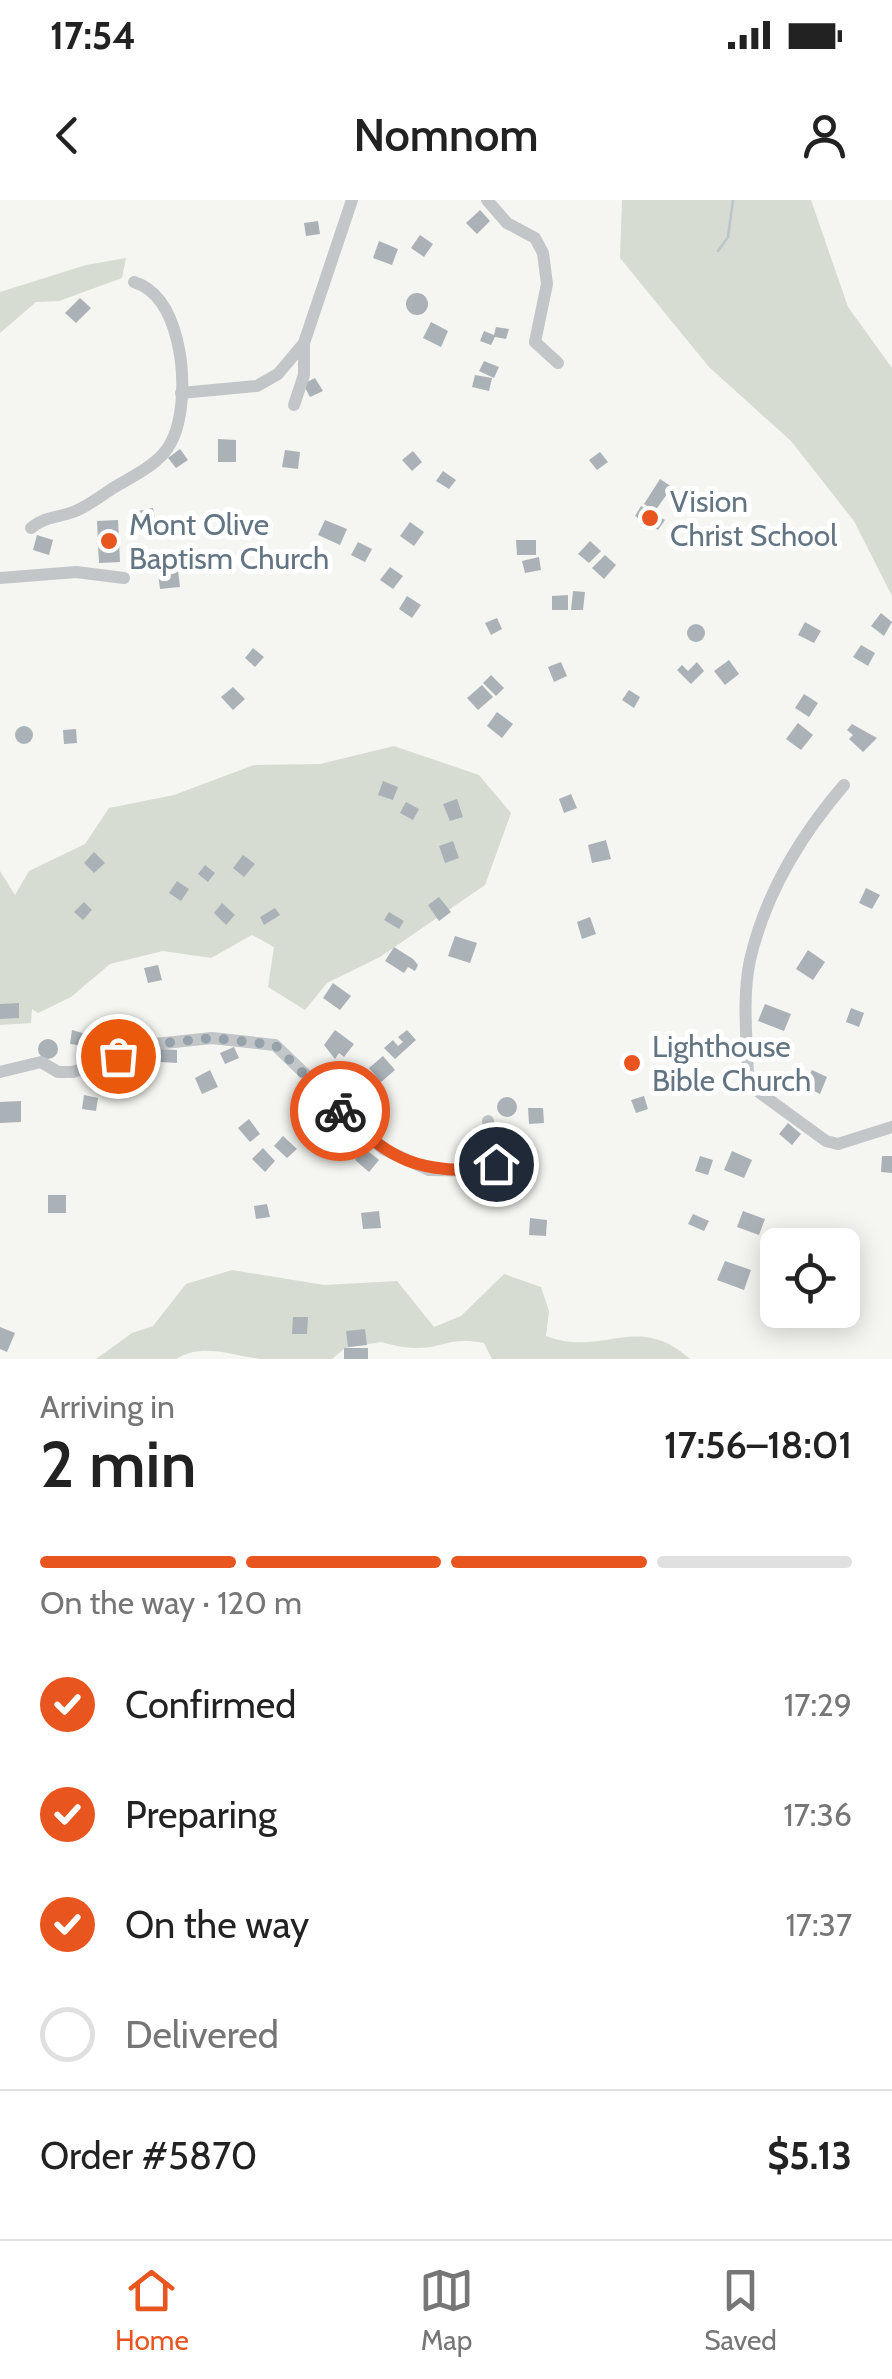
<!DOCTYPE html>
<meta charset="utf-8">
<style>
:root{--surface:#fff;--page:#f2f2f2;--text:#222;--muted:#767676;--line:#e0e0e0;--accent:#e8551e}
body{margin:0;font-family:Cabin,sans-serif;background:var(--page);color:var(--text);height:100vh;display:flex;flex-direction:column;font-size:38px;white-space:nowrap}
*{box-sizing:border-box;margin:0}
p{font-size:32px;color:var(--muted)}
.icon{flex:none;width:55px;height:55px;fill:none;stroke:currentColor;stroke-width:2;stroke-linecap:round;stroke-linejoin:round}
.map{position:relative;height:1159px;overflow:hidden}
.panel{display:flex;flex-direction:column;background:var(--surface);flex:1}
.panel>*{flex:none}
.fabs{position:absolute;left:760px;top:1028px;display:grid;gap:20px}
.fabs a{display:grid;place-items:center;width:100px;height:100px;border-radius:15px;background:var(--surface);box-shadow:0 5px 25px #0003;font-size:50px}
.pin{position:absolute;display:grid;place-items:center;width:85px;height:85px;color:#fff;margin:-42px;border:5px solid #fff;border-radius:50%;box-shadow:0 2px 10px #0007}
.courier{position:absolute;display:grid;place-items:center;width:100px;height:100px;margin:-50px;border:8px solid #e8551e;border-radius:50%;background:#fff;color:#222;box-shadow:0 2px 12px #0007}
.headline em{font-style:normal;font-weight:600}
.headline div{display:flex;flex-direction:column-reverse}
.headline{display:flex;align-items:center;justify-content:space-between;height:170px;padding:0 40px}
h1{font-size:65px;font-weight:600;line-height:75px}
.bar{display:grid;grid-template-columns:repeat(4,1fr);gap:15px 10px;align-content:center;height:120px;padding:0 40px}
.bar i{height:12px;border-radius:8px;background:var(--line)}
.bar .on{background:var(--accent)}
.bar p{grid-column:span 4}
.line{display:flex;align-items:center;gap:25px;padding:0 40px;border-top:2px solid var(--line)}
.line div{flex:1}
ol{padding:0 40px;list-style:none}
li{display:flex;align-items:center;gap:30px;height:110px}
li p{margin-inline-start:auto}
li .icon{padding:10px;border-radius:50%;background:var(--accent);color:#fff;stroke-width:4}
li:last-child{color:var(--muted)}
li i{width:55px;height:55px;border:5px solid var(--line);border-radius:50%}
.status{display:flex;justify-content:space-between;align-items:center;height:70px;padding:0 50px;background:var(--surface);direction:ltr}
.status svg{height:28px;fill:currentColor}
header{display:flex;justify-content:space-between;align-items:center;height:130px;padding:0 40px;background:var(--surface);font-size:45px;font-weight:600}
.dock{display:flex;justify-content:space-around;align-items:center;height:140px;border-top:2px solid var(--line);background:var(--surface);font-size:28px;color:var(--muted)}
.dock a{display:grid;justify-items:center;gap:5px}
.dock .on{color:var(--accent)}
.map>svg:first-child{display:block}
</style>
<div class="status"><b>17:54</b><svg viewBox="0 0 49 12"><path d="M0 12V9h3v3zM5 12V6h3v6zM10 12V3h3v9zM15 12V0h3v12zM26 1h20v11H26zM47 4h2v5h-2z"/></svg></div>
<header><svg class="icon" aria-label="back" viewBox="0 0 24 24"><path d="M15 5l-7 7 7 7"/></svg>Nomnom<svg class="icon" aria-label="person" viewBox="0 0 24 24"><circle cx="12" cy="8" r="4"/><path d="M4 21q1-7 8-7t8 7"/></svg></header>
<div class="map">
<svg width="892" height="1159" viewBox="0 0 892 1159">
<rect width="100%" height="100%" fill="#f5f5f1"/>
<g fill="#d6dcd2">
<polygon points="622,0 811,0 848,107 892,168 892,396 854,321 791,241 709,167 620,58"/>
<polygon points="126,58 122,78 59,101 36,102 0,133 0,92 86,65"/>
<polygon points="394,546 479,575 511,613 485,685 380,757 327,783 305,810 268,787 274,747 252,735 211,758 163,751 110,764 71,797 38,813 32,809 31,823 0,825 0,671 15,695 29,671 85,644 109,608 174,595 254,565 320,564"/>
<path d="M232 1070 324 1085 397 1081 434 1127 461 1116 504 1074 541 1087 549 1111 546 1136C603 1158 637 1111 690 1159H492L484 1143C437 1134 441 1159 381 1142L345 1148 332 1159C309 1159 284 1159 261 1159 233 1156 203 1142 176 1159H96L132 1133 153 1126 186 1084Z"/>
</g>
<g fill="none" stroke-linecap="round" stroke-linejoin="round">
<polyline stroke="#bbc6cc" stroke-width="2.5" points="718,51 728,37 733,0"/>
</g>
<g fill="#aab2b8">
<polygon points="480,10 490,21 477,34 466,23"/>
<polygon points="318,21 320,34 306,36 304,23"/>
<polygon points="420,35 433,44 424,57 411,48"/>
<polygon points="379,41 398,49 392,65 373,58"/>
<circle cx="417" cy="104" r="11"/>
<polygon points="80,98 91,108 76,123 65,113"/>
<polygon points="431,122 448,131 441,147 423,138"/>
<polygon points="496,127 509,129 506,139 495,137 491,145 480,141 484,131 494,135"/>
<polygon points="484,161 499,167 494,178 479,171"/>
<polygon points="475,175 492,178 489,191 472,187"/>
<polygon points="315,178 323,191 310,197 303,184"/>
<polygon points="218,239 236,240 236,262 218,262"/>
<polygon points="180,249 188,260 176,268 168,258"/>
<polygon points="285,250 300,252 298,269 282,267"/>
<polygon points="413,251 422,262 412,271 402,260"/>
<polygon points="600,252 608,262 597,270 589,260"/>
<polygon points="443,271 456,280 449,289 436,281"/>
<polygon points="660,279 672,287 655,311 644,304"/>
<polygon points="641,306 665,320 658,330 635,316"/>
<polygon points="153,308 155,318 130,323 128,313"/>
<polygon points="118,320 120,362 99,363 97,321"/>
<polygon points="325,320 347,329 340,345 318,335"/>
<polygon points="410,322 424,332 414,346 400,336"/>
<polygon points="37,335 53,340 49,355 33,350"/>
<polygon points="516,340 536,340 536,355 517,355"/>
<polygon points="590,341 601,351 589,363 578,354"/>
<polygon points="358,342 372,349 365,362 351,355"/>
<polygon points="605,355 616,365 604,379 592,368"/>
<polygon points="539,357 541,370 525,373 522,361"/>
<polygon points="390,367 403,376 393,389 380,380"/>
<polygon points="178,370 180,387 160,389 158,373"/>
<polygon points="573,391 585,392 583,410 571,410"/>
<polygon points="568,395 568,410 552,410 552,396"/>
<polygon points="407,396 421,405 412,418 399,409"/>
<polygon points="881,413 892,422 884,436 871,426"/>
<polygon points="497,418 502,429 491,435 485,423"/>
<polygon points="805,422 821,431 814,443 798,435"/>
<circle cx="696" cy="433" r="9"/>
<polygon points="861,445 875,453 868,466 853,457"/>
<polygon points="253,448 264,457 255,467 245,458"/>
<polygon points="729,460 739,474 725,485 714,471"/>
<polygon points="561,462 567,476 554,482 548,467"/>
<polygon points="697,462 704,471 691,484 677,470 682,465 688,471"/>
<polygon points="491,475 504,488 496,496 483,483"/>
<polygon points="482,485 493,497 478,510 467,498"/>
<polygon points="233,487 245,499 233,510 221,497"/>
<polygon points="629,490 640,497 634,508 622,500"/>
<polygon points="804,494 818,503 809,517 795,508"/>
<polygon points="497,512 513,524 502,538 487,526"/>
<polygon points="798,523 813,535 801,550 786,539"/>
<polygon points="852,524 877,538 863,552 849,539 853,535 847,530"/>
<circle cx="24" cy="535" r="9"/>
<polygon points="76,529 77,543 64,544 63,530"/>
<polygon points="383,581 398,587 393,600 378,595"/>
<polygon points="571,594 577,608 564,613 559,599"/>
<polygon points="457,599 463,617 450,621 443,604"/>
<polygon points="406,602 419,609 413,620 400,613"/>
<polygon points="606,640 611,659 592,663 588,645"/>
<polygon points="453,641 459,658 445,663 439,646"/>
<polygon points="94,652 105,663 94,673 84,663"/>
<polygon points="243,655 255,664 244,677 233,668"/>
<polygon points="205,665 215,673 208,682 198,674"/>
<polygon points="177,681 189,689 181,701 169,693"/>
<polygon points="866,688 880,695 872,709 859,703"/>
<polygon points="439,697 451,712 439,721 428,705"/>
<polygon points="84,702 92,710 83,720 74,712"/>
<polygon points="222,703 235,715 226,725 214,713"/>
<polygon points="275,708 280,715 264,725 260,717"/>
<polygon points="389,712 404,721 399,729 384,720"/>
<polygon points="590,717 596,734 582,739 577,722"/>
<polygon points="455,736 477,743 470,763 448,756"/>
<polygon points="394,747 413,759 418,765 415,771 408,767 404,773 385,761"/>
<polygon points="808,750 825,762 813,780 796,769"/>
<polygon points="158,765 162,780 148,783 144,768"/>
<polygon points="333,783 351,796 340,810 323,798"/>
<polygon points="19,803 19,818 0,819 0,804"/>
<polygon points="765,804 791,814 784,831 758,821"/>
<polygon points="851,808 864,813 859,827 846,822"/>
<polygon points="72,830 86,834 84,846 70,844"/>
<polygon points="335,830 354,844 344,857 339,853 335,859 324,845"/>
<polygon points="407,830 416,840 395,859 384,848 393,840 398,846 403,842 398,837"/>
<circle cx="48" cy="849" r="10"/>
<polygon points="234,847 239,858 225,864 220,853"/>
<polygon points="161,849 177,850 177,863 160,862"/>
<polygon points="637,855 639,869 626,871 624,857"/>
<polygon points="383,856 395,870 381,882 369,868"/>
<polygon points="210,870 218,887 202,894 195,878"/>
<polygon points="812,870 827,877 820,894 804,886"/>
<polygon points="84,895 98,898 96,911 82,909"/>
<polygon points="644,896 648,909 636,913 631,900"/>
<circle cx="507" cy="907" r="10"/>
<polygon points="21,901 21,922 0,923 0,902"/>
<polygon points="528,908 543,908 544,923 529,924"/>
<polygon points="249,919 260,934 250,942 238,928"/>
<polygon points="788,923 801,934 792,945 779,934"/>
<polygon points="283,936 297,949 287,958 274,946"/>
<polygon points="263,948 275,961 265,972 252,959"/>
<polygon points="364,948 379,960 369,972 355,960"/>
<polygon points="732,951 752,960 744,978 724,970"/>
<polygon points="700,956 713,960 708,975 695,971"/>
<polygon points="882,956 892,956 892,973 881,972"/>
<polygon points="492,987 506,989 505,1002 491,1000"/>
<rect x="48" y="995" width="18" height="18"/>
<polygon points="267,1004 270,1017 256,1019 254,1006"/>
<polygon points="379,1011 381,1028 363,1029 361,1013"/>
<polygon points="743,1011 765,1019 759,1035 737,1027"/>
<polygon points="693,1014 709,1021 704,1031 688,1024"/>
<polygon points="530,1018 547,1020 546,1036 529,1035"/>
<polygon points="725,1061 751,1070 744,1090 717,1080"/>
<polygon points="293,1117 308,1117 307,1134 292,1134"/>
<polygon points="0,1127 15,1133 7,1152 0,1149"/>
<polygon points="365,1129 367,1145 348,1147 346,1131"/>
<rect x="344" y="1148" width="24" height="11"/>
</g>
<g fill="none" stroke-linecap="round" stroke-linejoin="round">
<g stroke="#c2c6c9" stroke-width="12">
<polyline points="487,0 507,23 535,38 543,53 547,84 535,142 558,163"/>
<polyline points="181,193 257,186 278,174 304,143 352,0"/>
<polyline points="294,205 304,175 304,143"/>
<path d="M31 328C46 316 57 318 73 312 87 307 101 296 113 288 130 278 151 268 164 253 186 227 185 172 177 140 171 115 159 90 134 82"/>
<polyline points="0,378 76,372 124,378"/>
<path d="M844 585C801 635 765 695 750 760 742 797 747 840 748 877L756 890 826 941 838 944 892 927"/>
<polyline points="0,872 41,862 58,872 73,872 155,844 212,838 275,845 383,949 429,970 492,971 497,963 488,921"/>
</g>
</g>
<g fill="none" stroke-linecap="round" stroke-linejoin="round">
<polyline stroke="#96a1aa" stroke-width="10" stroke-dasharray="0 18" points="118,856 155,844 212,838 275,845 340,911"/>
<path stroke="#e8551e" stroke-width="12" d="M340 911C397 965 415 970 492 971L496 964"/>
</g>
<g fill="#e8551e" stroke="#fff" stroke-width="4">
<circle cx="650" cy="318" r="10"/>
<circle cx="109" cy="341" r="10"/>
<circle cx="632" cy="863" r="10"/>
</g>
<g text-anchor="middle" dominant-baseline="central" stroke-width="10" stroke-linejoin="round" paint-order="stroke">
<g font-size="30" fill="#637483" stroke="#fff" text-anchor="start">
<text x="670" y="301">Vision<tspan x="670" dy="34">Christ School</tspan></text>
<text x="129" y="324">Mont Olive<tspan x="129" dy="34">Baptism Church</tspan></text>
<text x="652" y="846">Lighthouse<tspan x="652" dy="34">Bible Church</tspan></text>
</g>
</g>
</svg>
<div class="fabs">
<a><svg class="icon" aria-label="locate" viewBox="0 0 24 24"><circle cx="12" cy="12" r="6"/><path d="M12 2v4M12 18v4M2 12h4M18 12h4"/></svg></a>
</div>
<div class="pin" style="left:118px;top:856px;background:#ea580c"><svg class="icon" aria-label="bag" viewBox="0 0 24 24"><path d="M5 8h14l-1 12H6zM9 8a3 3 0 0 1 6 0"/></svg></div>
<div class="pin" style="left:496px;top:964px;background:#1f2937"><svg class="icon" aria-label="home" viewBox="0 0 24 24"><path d="M3 11l9-7 9 7M6 9v11h12V9"/></svg></div>
<div class="courier" style="left:340px;top:911px"><svg class="icon" aria-label="bike" viewBox="0 0 24 24"><circle cx="6" cy="16" r="4"/><circle cx="18" cy="16" r="4"/><path d="M6 16l4-8h5l3 8M10 8l3 8H6M13 5h3"/></svg></div>
</div>
<section class="panel">
<div class="headline"><div><h1>2 min</h1><p>Arriving in</p></div><em>17:56–18:01</em></div>
<div class="bar"><i class="on"></i><i class="on"></i><i class="on"></i><i></i><p>On the way · 120 m</p></div>
<ol>
<li><svg class="icon" aria-label="check" viewBox="0 0 24 24"><path d="M5 12l5 5 9-10"/></svg>Confirmed<p>17:29</p></li>
<li><svg class="icon" aria-label="check" viewBox="0 0 24 24"><path d="M5 12l5 5 9-10"/></svg>Preparing<p>17:36</p></li>
<li><svg class="icon" aria-label="check" viewBox="0 0 24 24"><path d="M5 12l5 5 9-10"/></svg>On the way<p>17:37</p></li>
<li><i></i>Delivered</li>
</ol>
<div class="line" style="height:130px"><div>Order #5870</div><b>$5.13</b></div>
</section>
<nav class="dock">
<a class="on"><svg class="icon" aria-label="home" viewBox="0 0 24 24"><path d="M3 11l9-7 9 7M6 9v11h12V9"/></svg>Home</a>
<a><svg class="icon" aria-label="map" viewBox="0 0 24 24"><path d="M3 6l6-2 6 2 6-2v14l-6 2-6-2-6 2zM9 4v14M15 6v14"/></svg>Map</a>
<a><svg class="icon" aria-label="saved" viewBox="0 0 24 24"><path d="M7 4h10v16l-5-4-5 4z"/></svg>Saved</a>
</nav>
